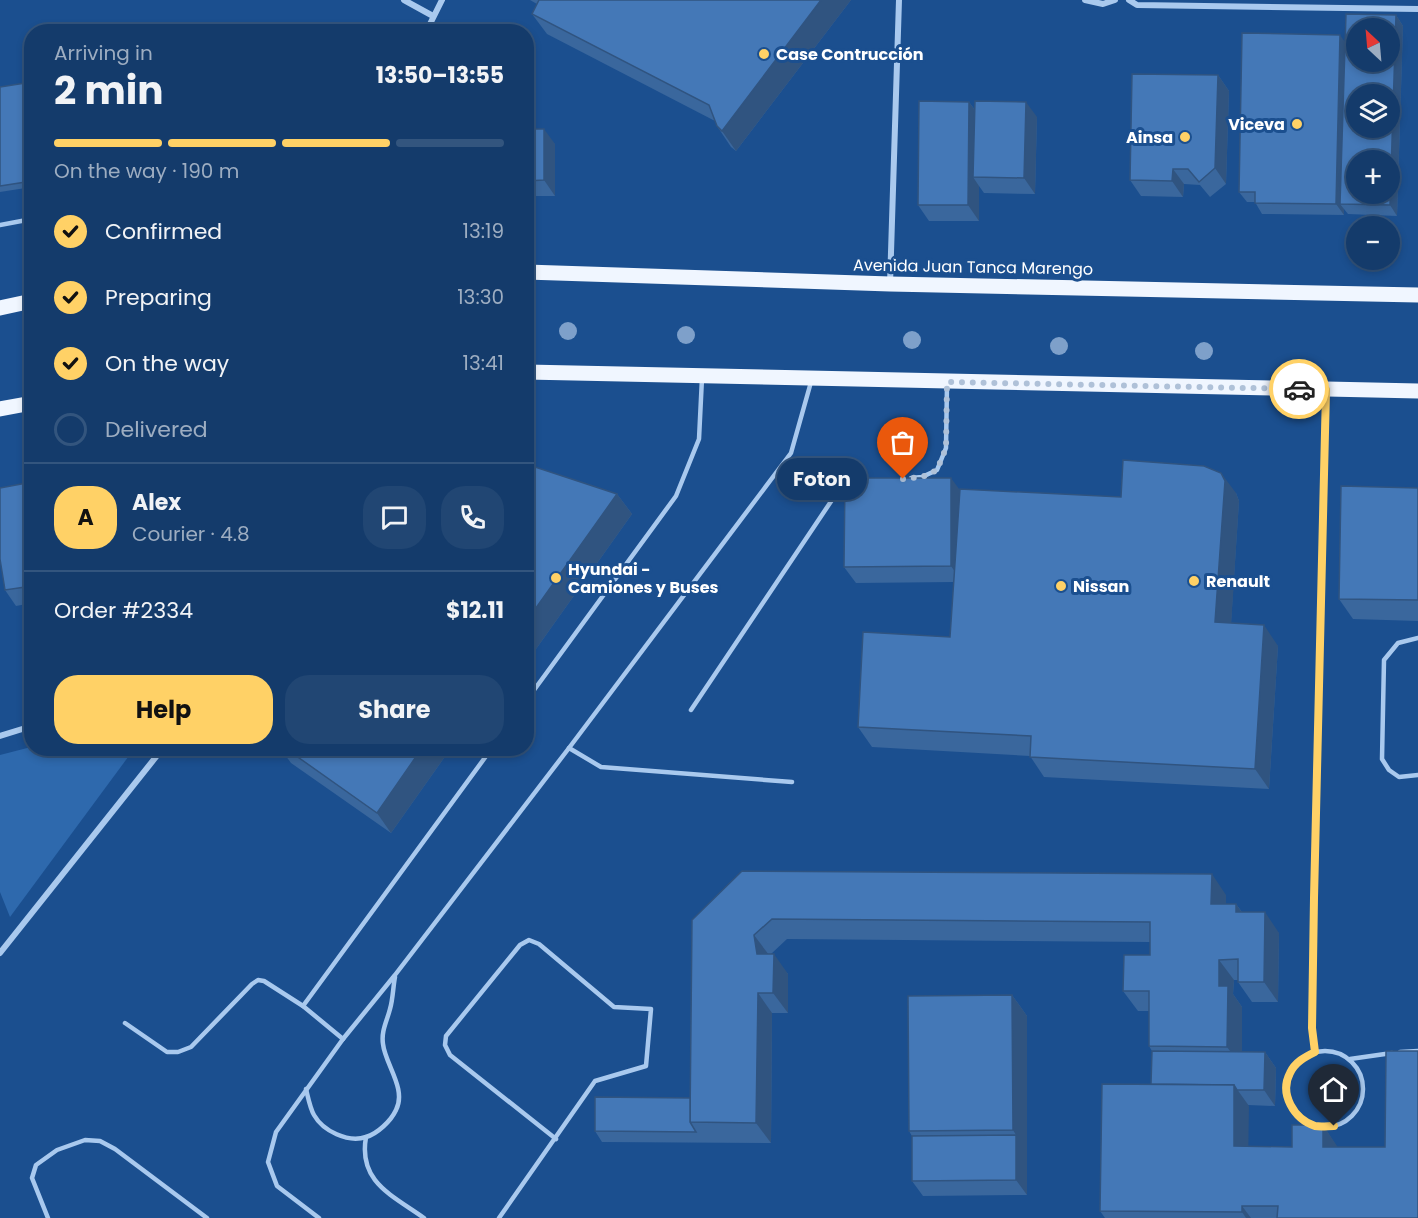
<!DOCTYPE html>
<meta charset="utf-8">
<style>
:root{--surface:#143b6b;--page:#214673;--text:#f1f3f6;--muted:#9dadc1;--line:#33557e;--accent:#ffd166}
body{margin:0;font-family:Poppins,sans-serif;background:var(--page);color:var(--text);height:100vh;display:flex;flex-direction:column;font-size:22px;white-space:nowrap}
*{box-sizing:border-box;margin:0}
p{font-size:20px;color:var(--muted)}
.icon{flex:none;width:33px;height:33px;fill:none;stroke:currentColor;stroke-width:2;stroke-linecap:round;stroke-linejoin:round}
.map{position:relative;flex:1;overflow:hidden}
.details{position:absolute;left:24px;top:24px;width:510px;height:732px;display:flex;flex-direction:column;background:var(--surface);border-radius:24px;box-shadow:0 3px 9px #0003,0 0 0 2px var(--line)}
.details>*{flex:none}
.needle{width:39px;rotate:334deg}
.tools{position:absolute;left:1346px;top:18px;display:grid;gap:12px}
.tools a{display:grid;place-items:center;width:54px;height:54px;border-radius:50%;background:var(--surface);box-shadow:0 3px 9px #0003,0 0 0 2px var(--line);font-size:30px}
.pin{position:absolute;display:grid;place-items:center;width:51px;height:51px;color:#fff;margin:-62px -26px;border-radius:50% 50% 50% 0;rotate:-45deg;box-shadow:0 0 6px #0007}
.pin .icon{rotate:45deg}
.courier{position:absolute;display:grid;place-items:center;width:60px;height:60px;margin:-30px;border:4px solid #ffd166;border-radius:50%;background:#fff;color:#222;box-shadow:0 2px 8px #0007}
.bubble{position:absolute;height:42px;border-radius:21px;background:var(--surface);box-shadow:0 3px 9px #0003,0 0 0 2px var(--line);font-size:20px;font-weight:700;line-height:42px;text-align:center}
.overview em{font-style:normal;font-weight:700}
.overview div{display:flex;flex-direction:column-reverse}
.overview{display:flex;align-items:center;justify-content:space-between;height:102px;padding:0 30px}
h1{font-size:39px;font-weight:700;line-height:45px}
.bar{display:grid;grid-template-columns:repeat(4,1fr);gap:9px 6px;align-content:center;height:72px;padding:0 30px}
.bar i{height:8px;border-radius:4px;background:var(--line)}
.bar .selected{background:var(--accent)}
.bar p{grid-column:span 4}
.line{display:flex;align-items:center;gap:15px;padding:0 30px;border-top:2px solid var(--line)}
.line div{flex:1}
.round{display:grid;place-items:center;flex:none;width:63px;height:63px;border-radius:24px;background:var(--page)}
ol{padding:0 30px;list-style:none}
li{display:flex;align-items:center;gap:18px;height:66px}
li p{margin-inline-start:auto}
li .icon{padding:6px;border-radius:50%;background:var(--accent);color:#111;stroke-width:4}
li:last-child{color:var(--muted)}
li i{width:33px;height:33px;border:3px solid var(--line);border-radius:50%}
.primary-button{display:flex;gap:12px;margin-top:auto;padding:12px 30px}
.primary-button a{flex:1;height:69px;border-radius:24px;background:var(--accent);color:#111;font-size:24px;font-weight:700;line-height:69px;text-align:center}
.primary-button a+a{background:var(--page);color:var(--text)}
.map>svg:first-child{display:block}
</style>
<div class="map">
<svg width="1418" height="1218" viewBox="0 0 1418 1218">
<rect width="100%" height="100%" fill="#1b4f8f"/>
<polygon fill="#2e69ad" points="31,747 134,749 10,917 0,892 0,755"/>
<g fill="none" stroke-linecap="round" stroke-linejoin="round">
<g stroke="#a9c9ee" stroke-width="4.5">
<polyline points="0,225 32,219"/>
<polyline points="911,478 922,477 937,470 946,448 947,384"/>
<polyline points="1418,638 1398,643 1384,660 1382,759 1389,770 1399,777 1418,775"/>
<polyline points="526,701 676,496 699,439 702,378"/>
<polyline points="691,710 836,494 849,486"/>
<polyline points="569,748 601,767 792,782"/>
<polyline points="303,1006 492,748"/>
<polyline points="125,1023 167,1052 178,1052 191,1047 252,984 258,980 264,981 303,1006 343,1039"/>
<circle cx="1325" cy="1089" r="38"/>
<polyline points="1315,1052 1312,1028 1314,898 1326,391"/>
<polyline points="1400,1052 1418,1051"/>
<polyline points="1350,1059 1392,1053"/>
<path d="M306 1089C308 1097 310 1108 314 1115 323 1131 348 1143 366 1137 377 1134 391 1121 396 1110 407 1089 385 1064 383 1044 381 1031 387 1021 390 1009 393 999 393 987 395 977"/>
<path d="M366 1137C358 1182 392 1195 424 1218"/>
<polyline points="48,1218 32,1178 36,1165 57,1150 85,1140 100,1141 115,1149 207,1218"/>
<polyline points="319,1218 277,1186 268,1162 276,1132 343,1039 395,975 569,748 791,453 811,382"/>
<polyline points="499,1218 595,1081 646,1066 651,1009 614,1007 539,944 529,940 520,945 446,1036 445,1045 450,1055 556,1139"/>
</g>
<g stroke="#a9c9ee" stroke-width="6">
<polyline points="404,0 433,16"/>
<polyline points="1085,0 1103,4 1115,0"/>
<polyline points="1129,0 1137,5 1418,9"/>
<polyline points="426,32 442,0"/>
<polyline points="890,284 899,0"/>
<polyline points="0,736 32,726"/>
<polyline points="0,953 163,748"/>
</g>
<g stroke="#f0f6ff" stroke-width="15">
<polyline points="526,272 890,284 1418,295"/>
<polyline points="0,308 32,301"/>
<polyline points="526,372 1418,391"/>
<polyline points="0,409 32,403"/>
</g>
</g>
<g fill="#7ea0ca">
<circle cx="568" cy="331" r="9"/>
<circle cx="686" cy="335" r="9"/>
<circle cx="912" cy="340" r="9"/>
<circle cx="1059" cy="346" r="9"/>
<circle cx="1204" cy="351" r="9"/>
</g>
<g fill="#3a679d">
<polygon points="530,0 851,0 736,151 731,147 717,126 715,121 547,34 532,14 537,4"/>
<polygon points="1396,15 1403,26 1397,216 1348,214 1344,209 1344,215 1262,214 1255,202 1247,202 1239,192 1345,42"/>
<polygon points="1218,75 1229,91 1226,184 1210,197 1200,185 1184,184 1183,197 1141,196 1130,180"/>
<polygon points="32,82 32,187 0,192 0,87"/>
<polygon points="969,102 975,110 1037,117 1035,194 984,193 979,186 979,221 929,221 918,205"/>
<polygon points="526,129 555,144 555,196 526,196"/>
<polygon points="526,464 617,494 632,514 536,649 526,642"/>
<polygon points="32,482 32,603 16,606 5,590"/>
<polygon points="1418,488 1418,621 1353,619 1339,599"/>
<polygon points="960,490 1121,497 1236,493 1239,501 1231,623 1278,646 1269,789 1044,777 1030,756 872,747 858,727 950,637 954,582 856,583 844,567"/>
<polygon points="280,748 451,748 391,833 291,763"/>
<polygon points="1226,895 1226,904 1236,904 1242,912 1279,933 1278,1002 1252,1002 1238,982 1238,980 1234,980 1233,994 1242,1007 1242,1052 1265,1052 1276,1068 1275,1106 1248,1105 1248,1146 1292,1147 1323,1125 1337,1147 1418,1218 1105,1218 1100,1211 1151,1084 1152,1051 1149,1046 1149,1011 1138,1011 1123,991 1150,955 1150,942 787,939 771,954 788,974 788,1013 772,1013 771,1143 602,1142 595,1131 690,1098 692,920"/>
<polygon points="1012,995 1027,1016 1027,1195 923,1196 912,1181 912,1136 909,1131"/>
</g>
<g fill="#305480">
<polygon points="821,0 851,0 736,151 722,131"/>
<polygon points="1396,15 1403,26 1397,216 1390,205"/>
<polygon points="1340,35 1347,45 1340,204 1344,209 1344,215 1336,204"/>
<polygon points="1218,75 1229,91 1226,184 1215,168"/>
<polygon points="969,102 980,117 973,177 979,186 979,221 968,205"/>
<polygon points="1026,102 1037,117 1035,194 1024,178"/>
<polygon points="544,129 555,144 555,196 544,180"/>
<polygon points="1173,169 1184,184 1183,197 1172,181"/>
<polygon points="1221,473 1236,493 1239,501 1230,643 1215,622"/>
<polygon points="951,478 962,493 962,582 951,566"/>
<polygon points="617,494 632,514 536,649 526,635 526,622"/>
<polygon points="1264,625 1278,646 1269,789 1255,769"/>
<polygon points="422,748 451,748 391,833 377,813"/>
<polygon points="1212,874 1226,895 1226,925 1211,904"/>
<polygon points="1236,904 1251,925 1236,912"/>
<polygon points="1265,912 1279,933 1278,1002 1264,982"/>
<polygon points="754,935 769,955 757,954"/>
<polygon points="774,954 788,974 788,1013 773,993"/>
<polygon points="1219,960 1234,980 1233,994 1242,1007 1242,1067 1227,1047 1219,986"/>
<polygon points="758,993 772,1013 771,1143 756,1123"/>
<polygon points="1012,995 1027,1016 1027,1195 1016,1180 1016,1135 1013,1130"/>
<polygon points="1265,1052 1276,1068 1275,1106 1264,1090"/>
<polygon points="1234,1085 1249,1106 1248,1167 1234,1146"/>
<polygon points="1323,1125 1337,1146 1337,1167 1323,1147"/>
<polygon points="1242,1206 1251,1218 1246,1218 1242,1212"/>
</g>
<g fill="#4478b7" stroke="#305480" stroke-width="1.5" fill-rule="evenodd">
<polygon points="539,0 821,0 722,131 717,126 709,105 532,14"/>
<path d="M1346 14 1396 15 1390 205 1340 204ZM1356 28H1389V62H1356ZM1356 94H1389V128H1356ZM1356 160H1389V194H1356Z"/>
<polygon points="202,27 211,32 199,32"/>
<polygon points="1242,33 1340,35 1336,204 1255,203 1255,192 1239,192"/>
<polygon points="1132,74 1218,75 1215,168 1199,182 1188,169 1173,169 1172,181 1130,180"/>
<polygon points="32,82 32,181 0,186 0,87"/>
<polygon points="919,101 969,102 968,205 918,205"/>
<polygon points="975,101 1026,102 1024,178 973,177"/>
<polygon points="526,129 544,129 544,180 526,181"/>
<polygon points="1123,460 1204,466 1221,473 1225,481 1215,622 1264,625 1255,769 1030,757 1031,736 858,727 863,632 950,637 960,489 1121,497"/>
<polygon points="526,464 617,494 526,622"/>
<polygon points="845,478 951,478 951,566 844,567"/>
<polygon points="32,482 32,586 5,590 0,559 0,488"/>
<polygon points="1341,486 1418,488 1418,600 1339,599"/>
<polygon points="285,748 422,748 377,813"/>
<polygon points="742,871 1212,874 1211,904 1236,904 1236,912 1265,912 1264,982 1238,982 1238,959 1219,960 1219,986 1228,986 1227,1047 1149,1046 1149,991 1123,991 1124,955 1150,955 1150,922 772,919 754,935 757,954 774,954 773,993 758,993 756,1123 690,1122 692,920"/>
<polygon points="1012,995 1013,1130 909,1131 908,996"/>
<polygon points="1152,1051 1265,1052 1264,1090 1237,1090 1234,1085 1151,1084"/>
<polygon points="1386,1051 1418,1051 1418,1218 1277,1218 1278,1206 1242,1206 1242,1212 1100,1211 1102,1084 1234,1085 1234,1146 1292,1147 1292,1125 1323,1125 1323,1147 1385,1147"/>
<polygon points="595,1097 690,1098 690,1122 696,1132 595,1131"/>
<polygon points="1016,1135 1016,1180 912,1181 912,1136"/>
</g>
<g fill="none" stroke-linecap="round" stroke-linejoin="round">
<polyline stroke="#afc1d8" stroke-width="6" stroke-dasharray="0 10.8" points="903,479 922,477 937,470 946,448 947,382 1299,389"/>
<path stroke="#ffd166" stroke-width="8" d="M1299 389 1326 390 1314 898 1312 1028 1315 1052C1305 1057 1295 1062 1290 1073 1279 1094 1294 1119 1315 1126 1321 1127 1328 1126 1334 1126"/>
</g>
<g fill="#ffd166" stroke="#1b4f8f" stroke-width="2">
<circle cx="764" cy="54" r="6"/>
<circle cx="1297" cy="124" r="6"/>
<circle cx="1185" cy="137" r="6"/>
<circle cx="556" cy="578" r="6"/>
<circle cx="1194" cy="581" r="6"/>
<circle cx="1061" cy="586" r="6"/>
</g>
<g text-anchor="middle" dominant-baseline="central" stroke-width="6" stroke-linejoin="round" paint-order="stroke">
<g font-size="16" font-weight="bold" fill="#fff" stroke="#1b4f8f" text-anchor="start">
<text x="776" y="54">Case Contrucción</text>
<text x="1285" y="124" text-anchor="end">Viceva</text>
<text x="1173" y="137" text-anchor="end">Ainsa</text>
<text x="568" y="569">Hyundai -<tspan x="568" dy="18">Camiones y Buses</tspan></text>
<text x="1206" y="581">Renault</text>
<text x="1073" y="586">Nissan</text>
</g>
<g font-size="16" fill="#fff" stroke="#1b4f8f">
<text transform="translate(973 267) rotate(1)">Avenida Juan Tanca Marengo</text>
</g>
</g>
</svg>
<div class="tools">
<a><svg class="needle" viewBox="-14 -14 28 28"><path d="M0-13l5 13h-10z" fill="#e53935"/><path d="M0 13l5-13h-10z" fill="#9dadc1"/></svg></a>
<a><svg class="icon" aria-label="layers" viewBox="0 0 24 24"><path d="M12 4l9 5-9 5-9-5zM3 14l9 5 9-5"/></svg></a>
<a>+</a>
<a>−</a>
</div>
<div class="pin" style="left:903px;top:479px;background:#ea580c"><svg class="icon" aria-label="bag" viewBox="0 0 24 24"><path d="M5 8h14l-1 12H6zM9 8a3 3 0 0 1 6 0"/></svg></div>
<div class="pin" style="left:1334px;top:1126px;background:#1f2937"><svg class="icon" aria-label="home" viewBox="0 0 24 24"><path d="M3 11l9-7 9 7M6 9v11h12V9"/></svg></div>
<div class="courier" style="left:1299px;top:389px"><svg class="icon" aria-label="car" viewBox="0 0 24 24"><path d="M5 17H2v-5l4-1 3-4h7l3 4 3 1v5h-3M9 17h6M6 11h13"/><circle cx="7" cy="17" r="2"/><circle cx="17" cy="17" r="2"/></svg></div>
<div class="bubble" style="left:777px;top:458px;width:90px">Foton</div>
<section class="details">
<div class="overview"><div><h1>2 min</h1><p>Arriving in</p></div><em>13:50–13:55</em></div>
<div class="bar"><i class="selected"></i><i class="selected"></i><i class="selected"></i><i></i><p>On the way · 190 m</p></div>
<ol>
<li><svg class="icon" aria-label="check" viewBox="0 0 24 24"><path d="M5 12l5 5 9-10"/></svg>Confirmed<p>13:19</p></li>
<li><svg class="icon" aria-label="check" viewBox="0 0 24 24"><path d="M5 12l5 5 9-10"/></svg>Preparing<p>13:30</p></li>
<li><svg class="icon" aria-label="check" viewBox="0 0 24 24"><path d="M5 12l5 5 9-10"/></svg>On the way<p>13:41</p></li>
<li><i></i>Delivered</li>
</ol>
<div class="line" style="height:108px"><b class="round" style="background:var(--accent);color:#111">A</b><div><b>Alex</b><p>Courier · 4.8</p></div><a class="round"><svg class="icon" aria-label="chat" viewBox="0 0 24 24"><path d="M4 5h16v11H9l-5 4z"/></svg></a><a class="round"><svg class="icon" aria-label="phone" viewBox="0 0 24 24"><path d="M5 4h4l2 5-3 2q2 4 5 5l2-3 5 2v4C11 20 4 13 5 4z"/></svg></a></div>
<div class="line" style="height:78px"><div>Order #2334</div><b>$12.11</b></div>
<div class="primary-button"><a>Help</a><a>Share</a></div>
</section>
</div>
